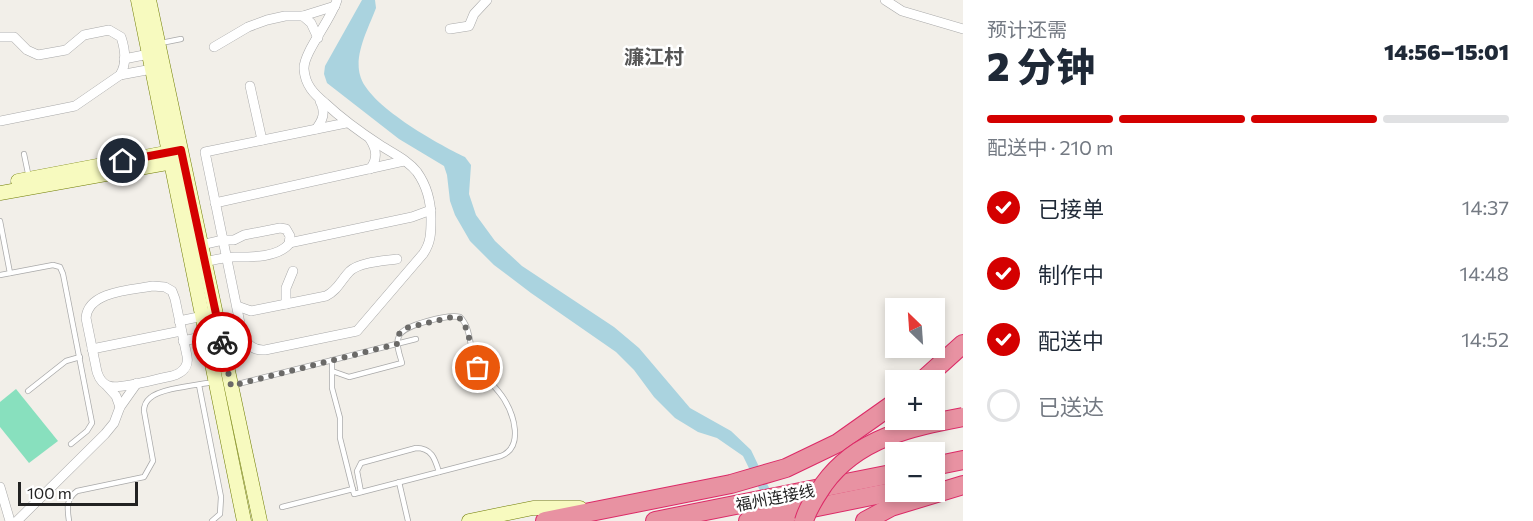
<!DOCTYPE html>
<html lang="zh">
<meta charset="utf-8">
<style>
:root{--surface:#fff;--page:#f2f2f3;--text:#1f2937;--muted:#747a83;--line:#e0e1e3;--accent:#d40000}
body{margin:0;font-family:Commissioner,"Noto Sans SC",sans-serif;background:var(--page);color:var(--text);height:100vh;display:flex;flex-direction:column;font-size:22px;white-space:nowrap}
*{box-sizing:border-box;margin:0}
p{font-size:20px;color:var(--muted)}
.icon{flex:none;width:33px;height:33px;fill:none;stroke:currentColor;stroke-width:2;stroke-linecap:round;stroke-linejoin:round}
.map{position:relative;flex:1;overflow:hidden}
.panel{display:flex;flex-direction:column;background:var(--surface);width:570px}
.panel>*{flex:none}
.needle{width:39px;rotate:335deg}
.buttons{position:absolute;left:885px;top:298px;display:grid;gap:12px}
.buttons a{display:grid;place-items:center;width:60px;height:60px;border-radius:0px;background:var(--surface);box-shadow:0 3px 9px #0003;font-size:30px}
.scale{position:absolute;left:18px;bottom:15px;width:120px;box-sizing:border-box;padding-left:6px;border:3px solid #222;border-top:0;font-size:16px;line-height:21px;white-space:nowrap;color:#222;-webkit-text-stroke:4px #fff;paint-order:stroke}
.pin{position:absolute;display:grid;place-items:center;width:51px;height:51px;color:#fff;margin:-26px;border:3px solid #fff;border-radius:50%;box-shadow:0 2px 6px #0007}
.courier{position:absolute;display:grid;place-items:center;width:60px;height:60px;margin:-30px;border:4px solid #d40000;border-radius:50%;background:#fff;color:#222;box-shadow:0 2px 8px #0007}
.overview em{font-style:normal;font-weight:800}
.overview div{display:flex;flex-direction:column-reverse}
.overview{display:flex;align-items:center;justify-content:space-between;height:102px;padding:0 24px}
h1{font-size:39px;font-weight:800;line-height:45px}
.bar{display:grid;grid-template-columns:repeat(4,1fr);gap:9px 6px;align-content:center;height:72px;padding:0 24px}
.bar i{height:8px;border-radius:4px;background:var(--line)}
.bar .current{background:var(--accent)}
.bar p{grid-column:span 4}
ol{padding:0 24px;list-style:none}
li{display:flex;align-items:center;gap:18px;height:66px}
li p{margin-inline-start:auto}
li .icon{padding:6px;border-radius:50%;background:var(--accent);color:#fff;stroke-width:4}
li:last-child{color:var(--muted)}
li i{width:33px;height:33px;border:3px solid var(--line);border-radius:50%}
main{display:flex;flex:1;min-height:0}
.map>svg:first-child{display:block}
</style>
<main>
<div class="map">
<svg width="963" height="521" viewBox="0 0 963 521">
<rect width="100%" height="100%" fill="#f2efe9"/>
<polygon fill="#88e0be" points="16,389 58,441 29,463 0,427 0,402"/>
<path fill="#aad3df" d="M362 0H375L376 8C369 27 354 54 360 75 367 105 438 144 465 157L471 165 469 194 476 215 495 241 522 266 614 327 639 348 690 408 731 431 751 450 785 521H775L743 456 717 438 698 432 675 418 654 397 634 370 616 352 531 293 494 265 470 241 455 215 450 201 447 175 444 166 399 139 327 83 324 74 325 66Z"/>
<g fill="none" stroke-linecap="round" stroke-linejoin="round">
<defs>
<g id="lane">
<polyline points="161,43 181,39"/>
<polyline points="24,154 29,178"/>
<polyline points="0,221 10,273"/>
<polyline points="0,275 53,265 60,267 63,274 92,423 87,431 71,444"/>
<path d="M332 371 349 377 402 363C400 355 395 344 399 336 403 325 449 314 460 317 472 328 469 351 477 365 484 378 496 386 504 399 514 415 524 447 501 456L354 494 340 438V418L332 388V360"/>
<polyline points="199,385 221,497 220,514 212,521"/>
<polyline points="234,385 416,339"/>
<polyline points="28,391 66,361 80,357"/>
<polyline points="399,482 408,521"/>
<path d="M361 492 357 471 361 463 416 448C432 448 435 459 439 472"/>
<polyline points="282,507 353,489"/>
<path d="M69 521C67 508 66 499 77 491L144 477 153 461 144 411C144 406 145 402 150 398 161 388 198 385 213 382"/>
</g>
<g id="street">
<path d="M337 0C331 20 303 53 304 69 305 85 314 94 325 103 342 119 360 132 380 145 392 153 408 160 417 172 427 186 431 201 431 219 431 232 431 243 423 254L357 331 265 350C253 351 246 344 242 333L205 152 346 123"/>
<polyline points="885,0 902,11 963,29"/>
<polyline points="303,16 311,23 318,38"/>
<polyline points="450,29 469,26 474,14 487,0"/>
<path d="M0 37H14L27 50 38 55 66 50 84 35 109 30 121 37C125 49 127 64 120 75L75 106 0 121"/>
<polyline points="214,47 248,27 267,20 285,16 303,16 335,6"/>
<polyline points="124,59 149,54"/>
<polyline points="120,75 152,69"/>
<polyline points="250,86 262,140"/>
<path d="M316 129C323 120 326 112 320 101"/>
<path d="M370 169C378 159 377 150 370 139"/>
<polyline points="215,203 404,161"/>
<polyline points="289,243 412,217 431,210"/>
<path d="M201 245 223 240H234L244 235 280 228 286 229 290 236 289 244C277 258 250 257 234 257 224 257 214 260 205 262"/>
<path d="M153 286 165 287 172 291 175 299 187 356C189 367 182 373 172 376 159 378 120 390 109 386 102 384 99 378 97 372L86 318C88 291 132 290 153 286Z"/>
<polyline points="286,304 286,288 293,271"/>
<path d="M237 306 251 311 326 296C338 290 341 280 350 271 360 262 383 261 397 259"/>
<polyline points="179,321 208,315"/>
<polyline points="183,341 210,335"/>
<polyline points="92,349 181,331"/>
<polyline points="107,386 116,396 120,407"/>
<polyline points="0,487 10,521"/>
<polyline points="17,521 105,434 114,423 120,407 137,383"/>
</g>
<g id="secondary">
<polyline points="138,0 244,521"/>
<polyline points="149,0 260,521"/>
<polyline points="18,181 176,151"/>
<polyline points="0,193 178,161"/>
<polyline points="469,521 533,508 580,508"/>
</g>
<g id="highway">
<polyline points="922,381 963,344"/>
<polyline points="934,466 963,460"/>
<polyline points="545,521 731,484 786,468 838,443 896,402"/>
<polyline points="655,521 896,473"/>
<polyline points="748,521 896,491"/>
<polyline points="865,521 891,507 963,485"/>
</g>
</defs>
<use href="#lane" stroke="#a9a9a9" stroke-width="6"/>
<use href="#street" stroke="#a9a9a9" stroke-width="10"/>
<use href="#secondary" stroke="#707d05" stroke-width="15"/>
<use href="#highway" stroke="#dc2a67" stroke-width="20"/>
<use href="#lane" stroke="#fff" stroke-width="4.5"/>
<use href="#street" stroke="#fff" stroke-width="9"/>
<use href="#secondary" stroke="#f7fabf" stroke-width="14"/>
<use href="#highway" stroke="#e892a2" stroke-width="18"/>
<defs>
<path id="highway-bridge" d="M804 521C808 507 816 496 824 484 857 438 911 427 963 417"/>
</defs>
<use href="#highway-bridge" stroke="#dc2a67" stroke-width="20" stroke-linecap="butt"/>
<use href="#highway-bridge" stroke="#e892a2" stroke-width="18"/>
</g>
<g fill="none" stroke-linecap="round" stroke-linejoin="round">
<path stroke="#6b6a68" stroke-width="6" stroke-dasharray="0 10.8" d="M222 342 231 386 397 344 399 334 406 328 456 316C470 321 470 354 478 368"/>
<polyline stroke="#d40000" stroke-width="8" points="123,161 181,150 222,342"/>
</g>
<g text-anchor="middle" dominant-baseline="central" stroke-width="5" stroke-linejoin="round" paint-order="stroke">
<g font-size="16" fill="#222" stroke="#fff">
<text transform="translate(775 497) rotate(-11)">福州连接线</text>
</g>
<g font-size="20" font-weight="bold" fill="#555" stroke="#fff">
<text x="654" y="56">濂江村</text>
</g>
</g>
</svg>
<div class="buttons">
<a><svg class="needle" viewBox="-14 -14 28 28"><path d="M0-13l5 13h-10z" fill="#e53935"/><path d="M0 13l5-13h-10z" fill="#747a83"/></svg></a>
<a>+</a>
<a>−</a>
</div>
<div class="scale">100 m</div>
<div class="pin" style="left:478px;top:368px;background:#ea580c"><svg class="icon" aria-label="bag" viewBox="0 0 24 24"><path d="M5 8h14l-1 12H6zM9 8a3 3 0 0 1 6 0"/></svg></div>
<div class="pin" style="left:123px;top:161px;background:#1f2937"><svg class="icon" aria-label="home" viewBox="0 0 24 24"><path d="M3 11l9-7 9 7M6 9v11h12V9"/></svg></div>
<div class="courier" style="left:222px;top:342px"><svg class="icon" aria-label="bike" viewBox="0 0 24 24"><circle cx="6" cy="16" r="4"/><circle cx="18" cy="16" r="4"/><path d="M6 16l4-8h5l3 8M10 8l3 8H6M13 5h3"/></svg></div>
</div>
<section class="panel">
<div class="overview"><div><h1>2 分钟</h1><p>预计还需</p></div><em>14:56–15:01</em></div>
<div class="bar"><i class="current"></i><i class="current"></i><i class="current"></i><i></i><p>配送中 · 210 m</p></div>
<ol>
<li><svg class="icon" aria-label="check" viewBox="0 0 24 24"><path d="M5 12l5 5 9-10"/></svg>已接单<p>14:37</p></li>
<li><svg class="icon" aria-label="check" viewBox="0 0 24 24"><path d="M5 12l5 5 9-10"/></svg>制作中<p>14:48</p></li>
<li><svg class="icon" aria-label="check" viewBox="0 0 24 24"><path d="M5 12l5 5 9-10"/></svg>配送中<p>14:52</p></li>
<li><i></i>已送达</li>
</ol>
</section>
</main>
